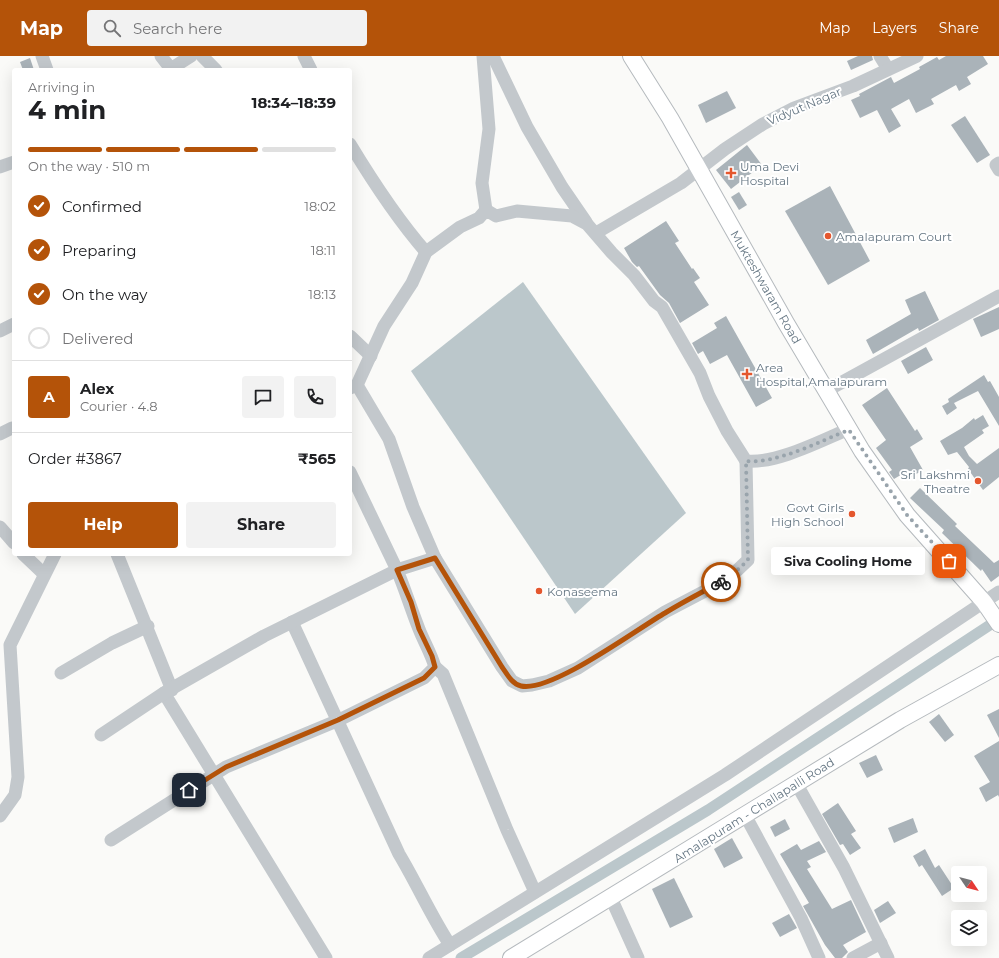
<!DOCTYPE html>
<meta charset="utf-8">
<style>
:root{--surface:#fff;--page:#f2f2f2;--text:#202124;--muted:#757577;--line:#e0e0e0;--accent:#b45309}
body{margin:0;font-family:Montserrat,sans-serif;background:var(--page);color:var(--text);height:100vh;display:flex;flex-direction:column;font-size:15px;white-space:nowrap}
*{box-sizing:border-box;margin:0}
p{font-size:13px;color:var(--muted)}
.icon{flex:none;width:22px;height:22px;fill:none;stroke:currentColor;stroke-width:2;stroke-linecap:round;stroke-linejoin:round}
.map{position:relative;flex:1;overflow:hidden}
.side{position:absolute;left:12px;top:12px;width:340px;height:488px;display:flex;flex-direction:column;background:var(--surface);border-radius:4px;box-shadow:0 4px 16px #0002}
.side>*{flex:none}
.needle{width:26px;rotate:125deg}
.tools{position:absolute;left:951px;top:810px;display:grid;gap:8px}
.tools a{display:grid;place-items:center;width:36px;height:36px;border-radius:4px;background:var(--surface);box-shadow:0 4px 16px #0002;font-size:20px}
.pin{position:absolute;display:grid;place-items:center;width:34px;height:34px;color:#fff;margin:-17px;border-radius:8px;box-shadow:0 2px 6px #0006}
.courier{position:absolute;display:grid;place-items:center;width:40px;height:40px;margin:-20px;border:3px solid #b45309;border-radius:50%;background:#fff;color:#222;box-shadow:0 1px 5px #0007}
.bubble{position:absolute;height:28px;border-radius:4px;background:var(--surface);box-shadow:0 4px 16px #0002;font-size:13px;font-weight:700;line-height:28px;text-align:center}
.summary em{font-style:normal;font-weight:700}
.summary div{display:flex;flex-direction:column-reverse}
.summary{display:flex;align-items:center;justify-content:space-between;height:68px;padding:0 16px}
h1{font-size:26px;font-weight:700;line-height:30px}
.bar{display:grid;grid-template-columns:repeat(4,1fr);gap:6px 4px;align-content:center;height:48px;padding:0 16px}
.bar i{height:5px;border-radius:3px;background:var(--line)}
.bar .on{background:var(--accent)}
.bar p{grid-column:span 4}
.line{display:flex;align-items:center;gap:10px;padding:0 16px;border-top:1px solid var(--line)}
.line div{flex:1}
.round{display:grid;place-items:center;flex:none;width:42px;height:42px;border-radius:4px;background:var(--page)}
ol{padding:0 16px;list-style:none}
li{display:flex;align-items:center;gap:12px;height:44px}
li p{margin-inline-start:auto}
li .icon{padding:4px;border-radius:50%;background:var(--accent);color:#fff;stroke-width:4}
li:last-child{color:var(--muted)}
li i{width:22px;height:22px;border:2px solid var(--line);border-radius:50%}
.primary-button{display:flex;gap:8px;margin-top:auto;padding:8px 16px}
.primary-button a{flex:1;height:46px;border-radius:4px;background:var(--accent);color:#fff;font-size:16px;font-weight:700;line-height:46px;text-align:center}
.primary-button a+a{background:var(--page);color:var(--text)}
header{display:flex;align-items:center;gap:24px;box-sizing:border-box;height:56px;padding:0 20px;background:var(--accent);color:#fff}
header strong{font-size:19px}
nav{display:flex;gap:22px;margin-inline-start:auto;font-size:14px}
.search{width:280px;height:36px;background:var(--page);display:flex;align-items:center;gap:10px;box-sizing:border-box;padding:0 14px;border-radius:4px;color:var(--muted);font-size:15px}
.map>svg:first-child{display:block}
</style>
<header>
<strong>Map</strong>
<div class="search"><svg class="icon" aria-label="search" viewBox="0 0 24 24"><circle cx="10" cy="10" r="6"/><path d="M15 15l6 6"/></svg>Search here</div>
<nav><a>Map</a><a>Layers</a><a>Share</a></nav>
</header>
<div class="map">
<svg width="999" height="902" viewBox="0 0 999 902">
<rect width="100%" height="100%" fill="#fafaf8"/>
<polygon fill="#bbc7cb" points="523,226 686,457 575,558 411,315"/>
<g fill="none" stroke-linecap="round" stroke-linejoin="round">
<polyline stroke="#bbc7cb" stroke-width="11" points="461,902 708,754 999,563"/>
</g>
<g fill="#aab3b9">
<polygon points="858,0 872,0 873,4 851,14 847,5"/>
<polygon points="946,0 983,0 988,8 967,21 971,28 959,35 956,29 931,43 934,48 916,57 909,43 891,53 901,70 889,77 877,54 860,62 851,44 860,40 859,38 891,21 894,27 920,13 919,11 937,1 939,4"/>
<polygon points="30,2 34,14 23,14 20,6"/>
<polygon points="727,35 736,52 706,67 698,49"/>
<polygon points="965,60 990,99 977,107 951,69"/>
<polygon points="747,89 762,109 731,133 716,114"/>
<polygon points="830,130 870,205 828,229 785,155"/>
<polygon points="739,136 747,149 739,154 731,141"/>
<polygon points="666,165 679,185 675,187 692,213 693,212 700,222 694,226 709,249 680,267 669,247 660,239 639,210 637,211 632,206 624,192"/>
<polygon points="925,235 939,264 919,275 918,272 873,298 866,284 911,258 905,244"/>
<polygon points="999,251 999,273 981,281 973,263"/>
<polygon points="726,260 772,342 756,351 727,299 710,308 703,295 698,298 692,287 717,272 714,267"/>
<polygon points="926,291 933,304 908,318 901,305"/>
<polygon points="984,319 988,326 990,325 999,341 999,370 978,335 954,347 957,352 947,359 942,350 949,346 948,343"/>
<polygon points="887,332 915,375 917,373 923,383 910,391 923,414 908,423 904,417 894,423 889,416 892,414 876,392 886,384 862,349"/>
<polygon points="983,359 989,370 982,374 984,377 964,391 969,400 977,408 999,392 999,421 983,434 968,413 969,411 957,396 948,399 940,385 962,372 974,362 975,364"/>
<polygon points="920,432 957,468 955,470 994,507 999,504 999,520 991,526 982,513 981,515 942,477 944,474 910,442"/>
<polygon points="999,653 999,682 987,659"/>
<polygon points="939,658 954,679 945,686 929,666"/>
<polygon points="999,685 999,741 998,739 986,746 979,732 990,726 974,700"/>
<polygon points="876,699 883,714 867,722 859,707"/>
<polygon points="838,747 856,775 851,778 861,792 850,799 843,788 840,789 822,758"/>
<polygon points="913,762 918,776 894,787 888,772"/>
<polygon points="785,763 790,773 775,781 770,771"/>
<polygon points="732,782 743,802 724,812 714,793"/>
<polygon points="819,785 826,796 807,805 811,811 807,813 832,853 851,844 866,876 843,889 848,896 842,902 835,902 825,889 803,850 809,847 780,798 797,788 801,794"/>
<polygon points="925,793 935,812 939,809 954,832 942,840 922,809 919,811 913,800"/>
<polygon points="674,822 693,861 670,872 652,833"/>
<polygon points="888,845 896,857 880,867 874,854"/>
<polygon points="789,858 797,872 780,881 772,867"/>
</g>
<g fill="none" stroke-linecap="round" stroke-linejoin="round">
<defs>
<g id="major">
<polyline points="631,0 670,62 786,267 862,395 907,459 984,546 999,568"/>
<polyline points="511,902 900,664 999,609"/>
</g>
</defs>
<use href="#major" stroke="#b5babe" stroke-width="18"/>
<g stroke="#c3c8cc" stroke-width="13">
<polyline points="42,0 47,14"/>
<polyline points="161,0 171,13"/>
<polyline points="202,0 216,14"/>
<polyline points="304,0 311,14"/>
<polyline points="483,0 489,73 482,127 486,154"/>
<polyline points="493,0 527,71 562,131 586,166"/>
<polyline points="880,0 888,13"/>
<polyline points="169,14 191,0"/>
<path d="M350 88C373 126 397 163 426 196"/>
<polyline points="999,107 996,109 999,114"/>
<polyline points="0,111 14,106"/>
<polyline points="596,177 681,127 725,93 763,68 794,52 853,30 917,0"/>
<polyline points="0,275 14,268"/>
<polyline points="350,280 371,300"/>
<polyline points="357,329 389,383 413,451 435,502 502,611 512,625 522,630 532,629 549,625 578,612 665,556 728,523 748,504 746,405"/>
<path d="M350 332 357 329 384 270 412 227 426 196 460 171 479 162 486 154 496 160 517 155 572 160 587 168 612 197 634 219 654 245 662 251 700 317 709 340 727 375 746 405C777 408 820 385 849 373"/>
<polyline points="826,335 999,240"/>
<polyline points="0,378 12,372"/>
<polyline points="0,471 14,487"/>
<polyline points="23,498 44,518"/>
<polyline points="117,498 172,634"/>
<path d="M292 566 399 798C417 828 431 860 450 889"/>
<polyline points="435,611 443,618 507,774 535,836"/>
<polyline points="61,617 112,587 148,570"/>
<polyline points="164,637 326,902"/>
<polyline points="101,679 164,637 264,580 397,514 350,416"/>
<polyline points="796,727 844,812 888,902"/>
<polyline points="745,759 801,862 819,902"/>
<polyline points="0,760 15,739 18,721 10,589 55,498"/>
<path d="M111 784 226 711 339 664 424 622 435 611C431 597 424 586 419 573 411 553 405 533 397 514L435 502"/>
<polyline points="611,842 638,902"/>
<polyline points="429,902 725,719 999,536"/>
<polyline points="853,902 881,887"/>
</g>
<use href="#major" stroke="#fff" stroke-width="16"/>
</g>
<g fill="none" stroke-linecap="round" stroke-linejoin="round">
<path stroke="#99a4ac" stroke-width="4" stroke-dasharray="0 7.2" d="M721 526 728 523 748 504 746 405C777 408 820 385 849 374L907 459 949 505"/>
<path stroke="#b45309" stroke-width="5" d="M189 734 226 711 338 664 424 622 435 611 432 600 419 573 411 546 397 514 435 502 502 611C507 618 512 628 521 630 551 637 637 573 665 557 683 546 702 536 721 526"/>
</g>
<g fill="#e4572e" stroke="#fff" stroke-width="1.5">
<path d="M729 111h4v4h4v4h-4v4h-4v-4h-4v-4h4z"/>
<circle cx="828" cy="180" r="4"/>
<path d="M745 312h4v4h4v4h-4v4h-4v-4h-4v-4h4z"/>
<circle cx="978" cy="425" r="4"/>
<circle cx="852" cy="458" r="4"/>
<circle cx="539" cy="535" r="4"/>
</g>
<g text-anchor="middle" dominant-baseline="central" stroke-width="4" stroke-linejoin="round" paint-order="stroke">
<g font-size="12" fill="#657683" stroke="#fff">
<text transform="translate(804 50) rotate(-23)">Vidyut Nagar</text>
<text transform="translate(766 231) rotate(60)">Mukteshwaram Road</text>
<text transform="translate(754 754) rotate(-32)">Amalapuram - Challapalli Road</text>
</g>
<g font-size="12" fill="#657683" stroke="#fff" text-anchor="start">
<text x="740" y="110">Uma Devi<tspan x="740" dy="14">Hospital</tspan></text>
<text x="836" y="180">Amalapuram Court</text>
<text x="756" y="311">Area<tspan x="756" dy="14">Hospital,Amalapuram</tspan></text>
<text x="970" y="418" text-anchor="end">Sri Lakshmi<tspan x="970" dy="14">Theatre</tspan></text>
<text x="844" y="451" text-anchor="end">Govt Girls<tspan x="844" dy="14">High School</tspan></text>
<text x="547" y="535">Konaseema</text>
</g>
</g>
</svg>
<div class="tools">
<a><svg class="needle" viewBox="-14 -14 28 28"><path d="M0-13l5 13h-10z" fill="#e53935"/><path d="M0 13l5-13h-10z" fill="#757577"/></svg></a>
<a><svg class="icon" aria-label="layers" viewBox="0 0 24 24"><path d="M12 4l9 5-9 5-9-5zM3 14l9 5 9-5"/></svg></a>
</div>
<div class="pin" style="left:949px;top:505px;background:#ea580c"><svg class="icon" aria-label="bag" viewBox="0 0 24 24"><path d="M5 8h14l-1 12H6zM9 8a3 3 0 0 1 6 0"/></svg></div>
<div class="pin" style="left:189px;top:734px;background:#1f2937"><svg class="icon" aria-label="home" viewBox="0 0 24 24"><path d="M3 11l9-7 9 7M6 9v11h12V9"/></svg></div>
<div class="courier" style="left:721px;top:526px"><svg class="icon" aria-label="bike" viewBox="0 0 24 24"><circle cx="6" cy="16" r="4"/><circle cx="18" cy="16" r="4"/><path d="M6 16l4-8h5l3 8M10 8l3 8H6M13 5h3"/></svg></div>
<div class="bubble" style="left:771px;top:491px;width:154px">Siva Cooling Home</div>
<section class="side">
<div class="summary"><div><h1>4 min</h1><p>Arriving in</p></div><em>18:34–18:39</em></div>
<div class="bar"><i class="on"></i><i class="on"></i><i class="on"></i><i></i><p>On the way · 510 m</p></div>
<ol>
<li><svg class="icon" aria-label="check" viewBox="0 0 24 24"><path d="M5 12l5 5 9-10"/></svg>Confirmed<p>18:02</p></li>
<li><svg class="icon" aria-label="check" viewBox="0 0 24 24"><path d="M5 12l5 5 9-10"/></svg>Preparing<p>18:11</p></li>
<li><svg class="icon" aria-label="check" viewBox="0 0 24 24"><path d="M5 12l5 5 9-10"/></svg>On the way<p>18:13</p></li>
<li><i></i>Delivered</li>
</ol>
<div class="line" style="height:72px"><b class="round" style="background:var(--accent);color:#fff">A</b><div><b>Alex</b><p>Courier · 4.8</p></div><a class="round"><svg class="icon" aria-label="chat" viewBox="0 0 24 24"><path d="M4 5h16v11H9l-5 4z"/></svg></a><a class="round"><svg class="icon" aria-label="phone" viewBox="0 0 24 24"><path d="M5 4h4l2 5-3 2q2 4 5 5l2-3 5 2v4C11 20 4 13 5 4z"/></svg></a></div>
<div class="line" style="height:52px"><div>Order #3867</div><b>₹565</b></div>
<div class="primary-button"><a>Help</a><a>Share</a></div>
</section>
</div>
